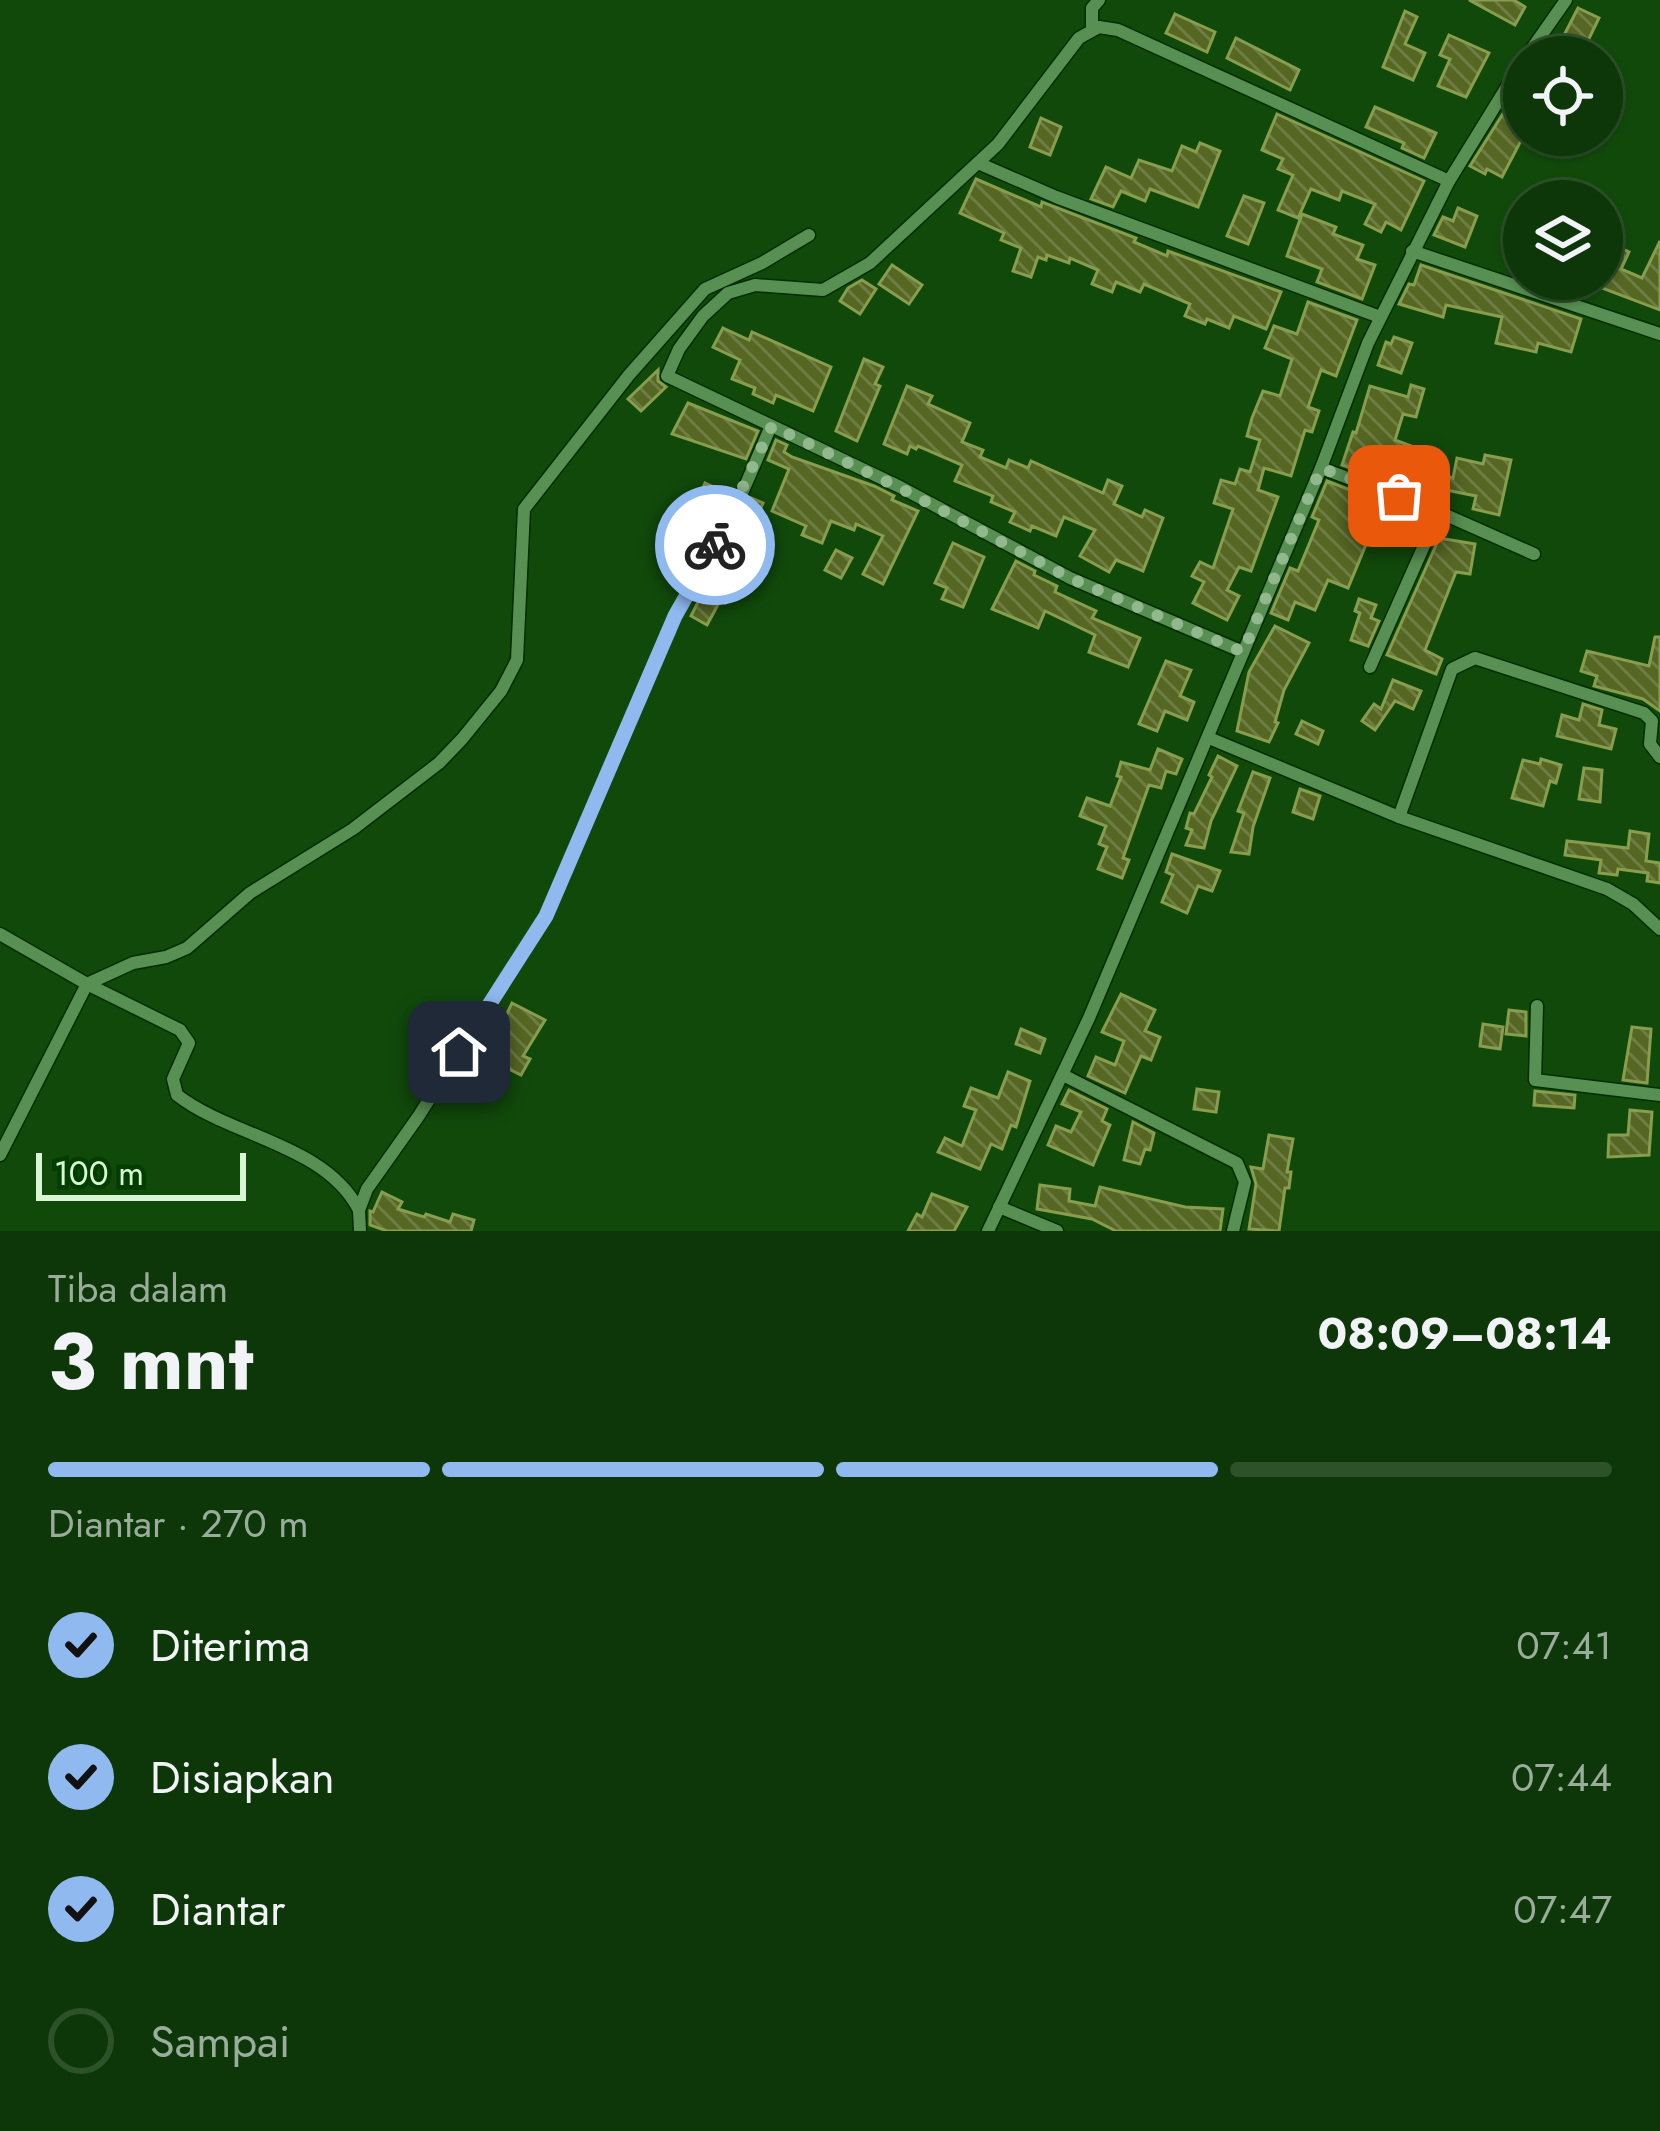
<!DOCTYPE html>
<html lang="id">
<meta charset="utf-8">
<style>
:root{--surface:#0d3708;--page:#163f12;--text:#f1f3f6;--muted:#9aac9c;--line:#2d5129;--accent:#90b9f0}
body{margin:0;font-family:Jost,sans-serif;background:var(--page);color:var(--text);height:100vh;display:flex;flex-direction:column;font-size:45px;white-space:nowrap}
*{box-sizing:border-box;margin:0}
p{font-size:39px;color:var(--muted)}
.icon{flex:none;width:66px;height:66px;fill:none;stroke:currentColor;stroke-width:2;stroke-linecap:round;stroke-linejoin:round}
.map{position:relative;height:1231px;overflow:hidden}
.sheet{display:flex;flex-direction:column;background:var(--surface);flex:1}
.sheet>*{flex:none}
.tools{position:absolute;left:1503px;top:36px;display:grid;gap:24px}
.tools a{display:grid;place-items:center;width:120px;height:120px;border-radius:50%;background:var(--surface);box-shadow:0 3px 9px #0004,0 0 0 3px var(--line);font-size:60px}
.scale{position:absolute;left:36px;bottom:30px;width:210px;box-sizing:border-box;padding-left:12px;border:6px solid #d8f6d4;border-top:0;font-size:33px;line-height:42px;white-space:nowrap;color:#d8f6d4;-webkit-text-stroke:9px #023e00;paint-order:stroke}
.pin{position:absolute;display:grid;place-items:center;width:102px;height:102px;color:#fff;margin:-51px;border-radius:24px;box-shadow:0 6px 18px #0006}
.courier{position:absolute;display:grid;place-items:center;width:120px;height:120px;margin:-60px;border:9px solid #90b9f0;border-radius:50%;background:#fff;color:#222;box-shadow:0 3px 15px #0007}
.headline em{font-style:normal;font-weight:700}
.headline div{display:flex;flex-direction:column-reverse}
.headline{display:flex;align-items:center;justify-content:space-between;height:204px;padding:0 48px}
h1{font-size:78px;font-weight:700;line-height:90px}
.bar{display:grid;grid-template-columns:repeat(4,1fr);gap:18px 12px;align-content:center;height:144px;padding:0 48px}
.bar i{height:15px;border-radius:9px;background:var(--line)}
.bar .active{background:var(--accent)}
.bar p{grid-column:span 4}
ol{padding:0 48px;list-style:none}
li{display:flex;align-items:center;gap:36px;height:132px}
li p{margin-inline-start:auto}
li .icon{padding:12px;border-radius:50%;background:var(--accent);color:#111;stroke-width:4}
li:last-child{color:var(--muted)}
li i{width:66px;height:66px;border:6px solid var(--line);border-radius:50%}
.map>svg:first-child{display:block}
</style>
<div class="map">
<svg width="1660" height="1231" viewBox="0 0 1660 1231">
<defs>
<pattern id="building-back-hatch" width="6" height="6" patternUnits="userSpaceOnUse" patternTransform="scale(3)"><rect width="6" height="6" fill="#566724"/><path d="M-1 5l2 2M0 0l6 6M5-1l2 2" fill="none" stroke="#6e7d43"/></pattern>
</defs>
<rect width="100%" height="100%" fill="#11490b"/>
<g fill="url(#building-back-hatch)" stroke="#889d4e" stroke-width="3">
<polygon points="1469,0 1514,0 1525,7 1515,25"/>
<polygon points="1578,8 1599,18 1582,53 1560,43"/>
<polygon points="1405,11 1417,17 1405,44 1425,53 1413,80 1383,67"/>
<polygon points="1175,14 1215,32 1207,52 1166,33"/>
<polygon points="1449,35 1489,53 1466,97 1438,86 1450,59 1440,55"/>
<polygon points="1236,38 1299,70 1290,90 1227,58"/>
<polygon points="1375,107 1436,133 1424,158 1402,148 1404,143 1366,127"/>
<polygon points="1506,109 1524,118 1524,135 1502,177 1487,169 1485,174 1470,166"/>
<polygon points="1277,114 1424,181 1401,230 1386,222 1381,232 1365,224 1375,204 1342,191 1339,200 1311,189 1298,218 1278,210 1293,175 1278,169 1283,159 1262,150"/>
<polygon points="1041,118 1061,127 1050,155 1030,147"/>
<polygon points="1200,143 1220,151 1198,207 1150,189 1145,201 1121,191 1113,207 1091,199 1106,167 1131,178 1139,160 1172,171 1182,146 1196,152"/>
<polygon points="976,179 1041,207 1042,202 1136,238 1134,242 1167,256 1168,251 1281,292 1266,329 1234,316 1229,328 1207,319 1205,324 1185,316 1190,304 1144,284 1140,292 1116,282 1112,292 1092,284 1098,270 1070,258 1069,263 1047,255 1046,260 1038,257 1031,277 1013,271 1021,248 1001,240 1004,233 960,213"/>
<polygon points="1244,196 1264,203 1248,244 1227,236"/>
<polygon points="1458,208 1477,216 1465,247 1434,235 1443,217 1453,221"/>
<polygon points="1302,214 1336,227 1333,234 1363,245 1357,259 1375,265 1362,299 1317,282 1322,269 1287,256"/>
<polygon points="1602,239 1629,252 1621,269 1642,278 1660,241 1660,310 1602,288"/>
<polygon points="892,265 922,285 909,304 879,284"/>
<polygon points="1421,265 1581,319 1571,352 1538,343 1536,352 1496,343 1502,317 1446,305 1443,317 1399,304 1409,284 1414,285"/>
<polygon points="862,280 876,289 860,314 840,301 848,288"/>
<polygon points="1308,302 1357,320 1336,376 1321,370 1308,407 1319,411 1312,432 1305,430 1291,476 1264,468 1258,490 1278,497 1251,571 1239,567 1227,590 1239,596 1227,620 1193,603 1204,582 1192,576 1200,562 1213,568 1233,509 1214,503 1221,480 1235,484 1240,469 1250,472 1260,440 1247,436 1252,418 1263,391 1280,396 1292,359 1265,348 1274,326 1297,334"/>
<polygon points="723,328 749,340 752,332 831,367 813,411 776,395 773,403 753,394 755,388 732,379 740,360 713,347"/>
<polygon points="1394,337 1412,343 1401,373 1378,365 1386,342 1391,344"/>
<polygon points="864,359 883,367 875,384 880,386 857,441 836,431"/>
<polygon points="658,370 658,381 666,387 641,411 628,399"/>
<polygon points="1411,385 1424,389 1416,417 1403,414 1395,440 1411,446 1407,459 1429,464 1427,470 1453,478 1457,458 1483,464 1485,455 1511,460 1499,515 1473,509 1476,496 1446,490 1443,500 1342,465 1353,432 1356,433 1370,386 1408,397"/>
<polygon points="907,386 932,396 928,404 970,423 962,442 983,450 980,457 1006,468 1009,460 1028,468 1031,461 1103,493 1108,480 1122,486 1114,504 1142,517 1145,510 1163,518 1143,571 1116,560 1109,572 1080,556 1095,530 1064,517 1056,536 1032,526 1030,531 1010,522 1015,512 991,502 993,496 955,481 962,465 918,446 916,449 910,446 907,454 884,444"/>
<polygon points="688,403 758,431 746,459 672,434"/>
<polygon points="776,440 787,445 784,452 792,457 874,486 894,496 892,500 918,511 883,584 863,574 883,536 856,524 854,530 831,521 822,543 802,535 806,526 772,511 789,469 768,460"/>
<polygon points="1327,481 1384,503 1378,517 1371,514 1360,539 1367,542 1348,588 1328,580 1315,610 1295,602 1288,620 1271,613 1290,568 1298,571 1319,520 1312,517"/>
<polygon points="705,483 730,494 706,532 677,519 685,501 695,505"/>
<polygon points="751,498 763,503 738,559 742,561 725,603 720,601 707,625 691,616"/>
<polygon points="1441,534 1439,538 1475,544 1470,574 1456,572 1425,650 1442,659 1436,674 1387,655"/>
<polygon points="953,543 984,557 963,607 942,599 947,588 935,583"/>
<polygon points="836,550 852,558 841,578 825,570"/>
<polygon points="1016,561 1035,571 1034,575 1057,586 1055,592 1096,611 1092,618 1140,638 1128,667 1089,652 1095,635 1045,611 1038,628 992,609"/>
<polygon points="1359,599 1376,605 1371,618 1379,621 1368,646 1351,640 1360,613 1355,611"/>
<polygon points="1275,626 1309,643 1284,690 1275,722 1278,723 1269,742 1237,731 1249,672"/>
<polygon points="1655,637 1660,637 1660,711 1643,699 1594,686 1597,676 1581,671 1587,651 1649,666"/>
<polygon points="1166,661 1191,670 1180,696 1194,702 1187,720 1165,711 1157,731 1139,724"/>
<polygon points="1393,680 1421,691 1413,709 1395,701 1375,730 1362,721 1374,704 1381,709"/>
<polygon points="1583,704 1602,710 1599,725 1616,729 1611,749 1557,736 1562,715 1579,720"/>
<polygon points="1302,721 1323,731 1318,744 1296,734"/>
<polygon points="1158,749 1182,759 1176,774 1166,771 1161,788 1149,785 1123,858 1129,860 1122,878 1098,869 1107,847 1099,844 1106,826 1080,816 1087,798 1110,806 1121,777 1117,776 1121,762 1150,770"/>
<polygon points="1218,756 1237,766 1211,821 1204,848 1186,845 1192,830 1186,828 1190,813 1194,814 1212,777 1209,775"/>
<polygon points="1541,759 1561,765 1556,783 1550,781 1543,806 1512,798 1523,760 1540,764"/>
<polygon points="1584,768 1602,770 1600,802 1579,799"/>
<polygon points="1253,772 1270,778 1253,827 1249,854 1231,852 1244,813 1238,811"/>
<polygon points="1300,789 1320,796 1313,819 1293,812"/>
<polygon points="1630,831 1649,834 1646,861 1660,863 1660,883 1647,881 1648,873 1618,869 1617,875 1599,873 1601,860 1565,855 1567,841 1628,848"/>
<polygon points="1172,854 1220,871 1212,891 1198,886 1187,913 1162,902 1173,875 1166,872"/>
<polygon points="1121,994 1155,1010 1145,1031 1160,1037 1151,1060 1141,1056 1125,1093 1088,1076 1096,1057 1115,1065 1124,1041 1102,1032"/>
<polygon points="512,1003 545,1020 523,1056 530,1059 521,1075 473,1051 494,1017 503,1022"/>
<polygon points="1509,1010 1526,1012 1526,1036 1506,1034"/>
<polygon points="1483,1024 1503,1027 1500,1049 1480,1046"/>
<polygon points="1632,1027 1651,1029 1647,1083 1623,1080"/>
<polygon points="1021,1029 1045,1039 1040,1053 1016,1044"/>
<polygon points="1008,1072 1030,1081 1016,1127 1011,1125 1002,1149 991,1144 980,1169 938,1152 945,1138 962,1146 976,1110 964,1106 971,1088 998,1098"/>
<polygon points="1197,1089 1219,1092 1216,1112 1194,1109"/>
<polygon points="1069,1090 1107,1109 1102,1121 1110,1125 1093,1165 1048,1145 1056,1126 1071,1132 1081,1112 1062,1104"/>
<polygon points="1535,1091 1575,1095 1574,1108 1534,1105"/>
<polygon points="1630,1110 1652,1112 1649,1155 1608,1157 1609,1135 1628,1135"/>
<polygon points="1133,1122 1154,1133 1150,1150 1145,1149 1140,1164 1124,1160"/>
<polygon points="1269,1135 1293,1139 1287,1172 1291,1172 1289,1188 1285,1188 1279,1231 1249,1229 1256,1184 1251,1167 1263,1169"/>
<polygon points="1040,1185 1070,1189 1069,1201 1095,1206 1100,1187 1185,1207 1223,1209 1220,1231 1116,1231 1092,1219 1037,1209"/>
<polygon points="382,1192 402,1202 398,1209 424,1217 426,1214 450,1222 453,1214 474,1220 471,1231 387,1231 370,1225 370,1211 373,1212"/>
<polygon points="932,1194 967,1207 954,1231 908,1231 917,1214 922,1217"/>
</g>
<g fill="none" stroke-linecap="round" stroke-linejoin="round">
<defs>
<g id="street">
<polyline points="1092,29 1092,8 1099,0"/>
<polyline points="1526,57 1566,0"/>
<polyline points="978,163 1056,197 1380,317"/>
<polyline points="1412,251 1660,334"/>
<polyline points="1321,468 1439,512 1534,554"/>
<polyline points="1243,652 1070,578 900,487 667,376 679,349 703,316 728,293 755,285 823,290 870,263 998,144 1079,38 1099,27 1118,30 1449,181"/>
<polyline points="1370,667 1439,512"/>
<polyline points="1209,738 1399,817 1607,889 1633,904 1660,929"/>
<polyline points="1399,817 1452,669 1475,658 1644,713 1652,721 1650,744 1660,757"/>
<path d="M0 934 87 984 180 1030 189 1043 173 1079 177 1095C231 1137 325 1144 359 1210"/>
<polyline points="1537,1006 1535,1080 1660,1095"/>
<polyline points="1063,1075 1237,1163 1245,1182 1233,1231"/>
<polyline points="0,1155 87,984 133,963 166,957 187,948 250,893 353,829 439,763 462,739 501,691 517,660 524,509 629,375 705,289 762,263 809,235"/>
<polyline points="999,1207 1057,1231"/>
<polyline points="360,1231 359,1210 367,1189 418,1117 546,916 675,616 743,491 771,426"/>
<polyline points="988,1231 1089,1018 1321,468 1368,343 1449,181 1524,59"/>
</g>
</defs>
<use href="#street" stroke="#022d00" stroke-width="15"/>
<use href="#street" stroke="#588f52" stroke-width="12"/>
</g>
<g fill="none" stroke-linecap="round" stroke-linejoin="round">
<polyline stroke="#92b98e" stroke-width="12" stroke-dasharray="0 21.6" points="715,545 772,426 900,488 1070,578 1243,652 1321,468 1399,496"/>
<polyline stroke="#90b9f0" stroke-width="15" points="459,1052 546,916 675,616 715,545"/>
</g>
</svg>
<div class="tools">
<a><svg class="icon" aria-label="locate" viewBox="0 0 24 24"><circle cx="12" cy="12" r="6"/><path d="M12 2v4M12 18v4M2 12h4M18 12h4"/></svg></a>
<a><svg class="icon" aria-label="layers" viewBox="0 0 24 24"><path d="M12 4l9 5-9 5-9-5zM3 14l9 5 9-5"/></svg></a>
</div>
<div class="scale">100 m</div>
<div class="pin" style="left:1399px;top:496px;background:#ea580c"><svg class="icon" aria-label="bag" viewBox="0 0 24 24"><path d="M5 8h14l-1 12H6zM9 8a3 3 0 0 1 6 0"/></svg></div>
<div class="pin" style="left:459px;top:1052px;background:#1f2937"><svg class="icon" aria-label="home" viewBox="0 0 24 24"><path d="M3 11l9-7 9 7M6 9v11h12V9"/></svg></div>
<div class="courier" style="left:715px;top:545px"><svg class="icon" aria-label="bike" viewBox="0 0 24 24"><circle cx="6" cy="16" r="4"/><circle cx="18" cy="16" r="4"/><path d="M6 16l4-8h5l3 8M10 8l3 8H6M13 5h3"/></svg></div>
</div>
<section class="sheet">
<div class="headline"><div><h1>3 mnt</h1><p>Tiba dalam</p></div><em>08:09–08:14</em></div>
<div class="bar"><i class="active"></i><i class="active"></i><i class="active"></i><i></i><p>Diantar · 270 m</p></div>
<ol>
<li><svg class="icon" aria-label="check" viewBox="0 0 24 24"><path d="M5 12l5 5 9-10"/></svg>Diterima<p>07:41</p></li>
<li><svg class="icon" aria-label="check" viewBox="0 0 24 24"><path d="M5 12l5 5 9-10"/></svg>Disiapkan<p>07:44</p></li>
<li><svg class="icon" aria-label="check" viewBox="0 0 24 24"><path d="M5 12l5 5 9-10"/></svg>Diantar<p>07:47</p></li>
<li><i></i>Sampai</li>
</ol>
</section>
